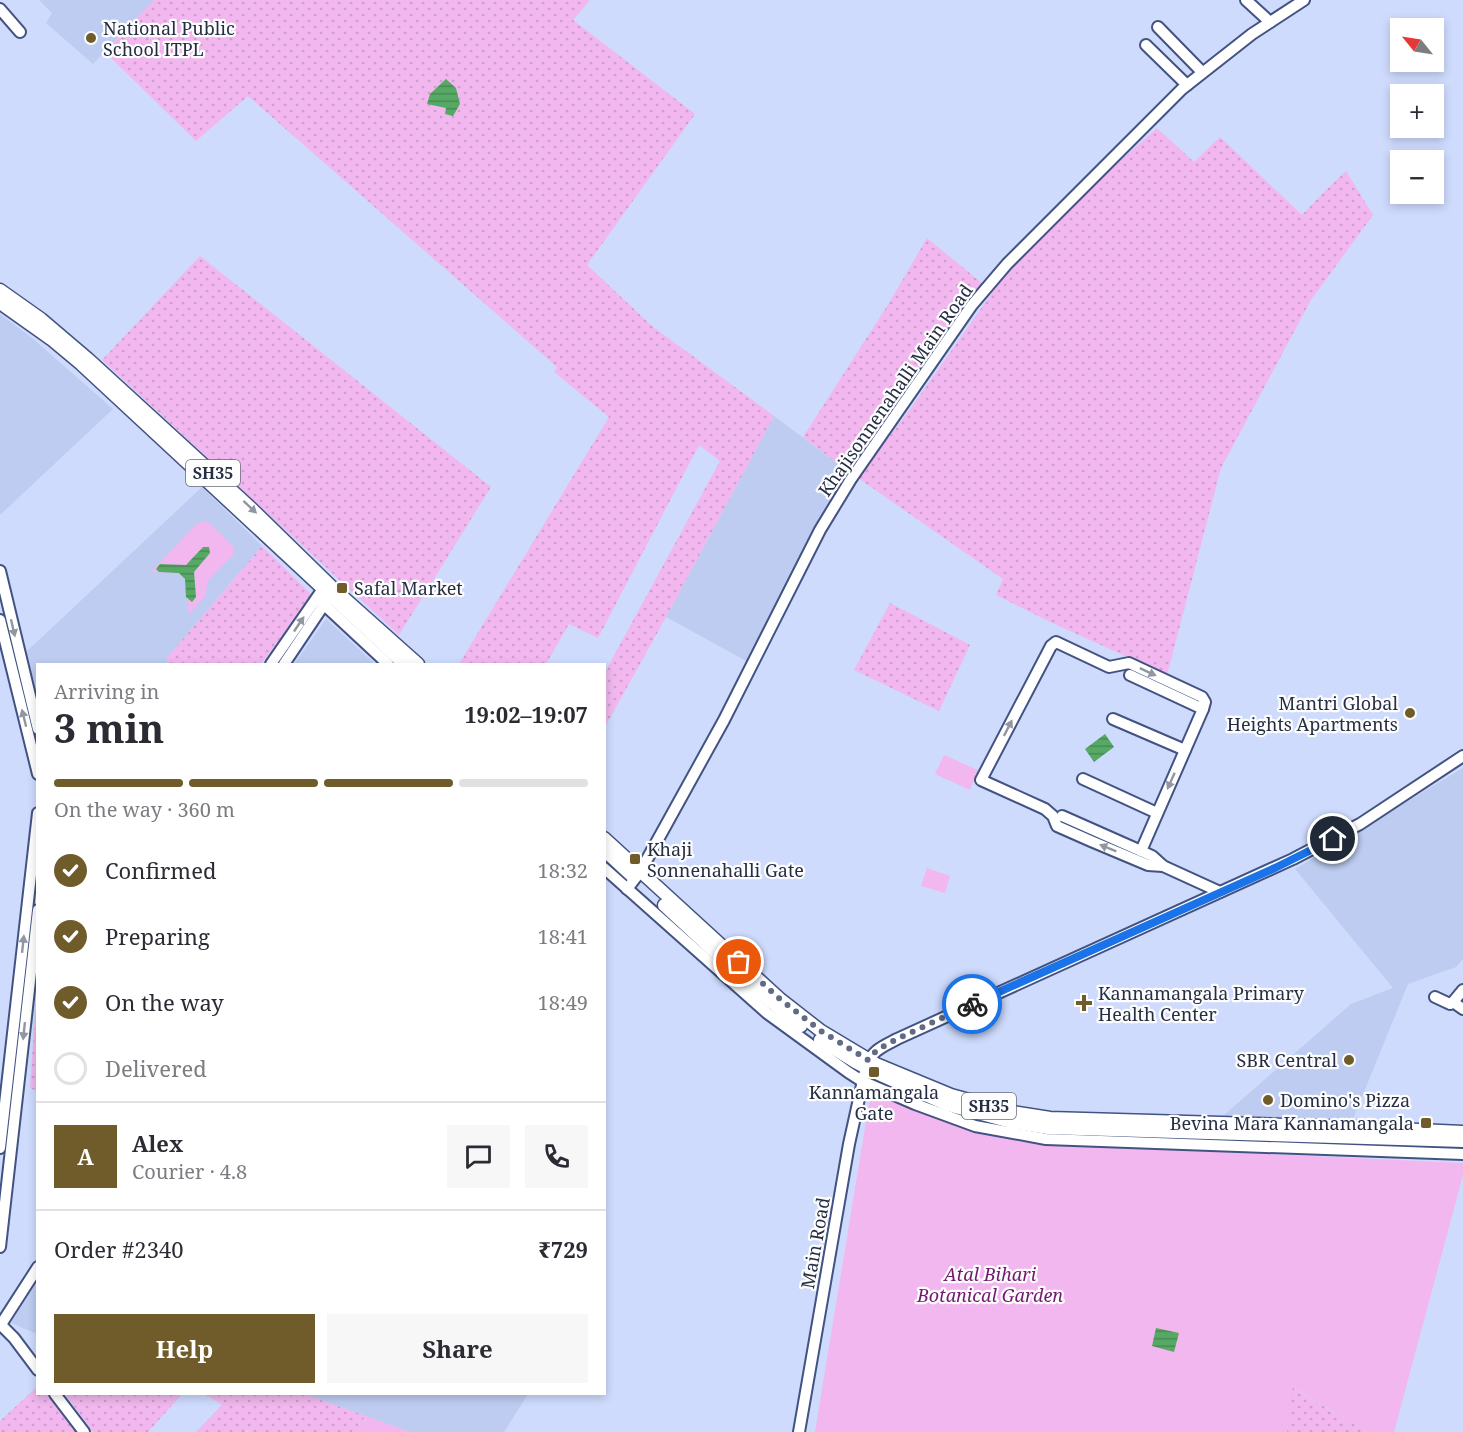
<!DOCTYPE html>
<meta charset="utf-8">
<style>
:root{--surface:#fff;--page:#f7f7f7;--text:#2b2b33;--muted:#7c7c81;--line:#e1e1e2;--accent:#705c2b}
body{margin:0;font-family:"Noto Serif",serif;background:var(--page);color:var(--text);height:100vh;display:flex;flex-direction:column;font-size:22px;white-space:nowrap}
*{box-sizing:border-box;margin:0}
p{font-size:20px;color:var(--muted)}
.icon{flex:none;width:33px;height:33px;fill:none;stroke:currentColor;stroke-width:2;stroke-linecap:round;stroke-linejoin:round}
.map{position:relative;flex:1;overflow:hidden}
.sheet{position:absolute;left:36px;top:663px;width:570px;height:732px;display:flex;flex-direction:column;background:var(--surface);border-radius:0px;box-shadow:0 3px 9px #0003}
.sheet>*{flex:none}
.needle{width:39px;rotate:300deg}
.controls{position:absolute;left:1390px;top:18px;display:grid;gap:12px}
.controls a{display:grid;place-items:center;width:54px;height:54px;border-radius:0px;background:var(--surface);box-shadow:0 3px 9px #0003;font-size:30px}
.pin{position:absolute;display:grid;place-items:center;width:51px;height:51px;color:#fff;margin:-26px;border:3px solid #fff;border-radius:50%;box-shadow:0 2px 6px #0007}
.courier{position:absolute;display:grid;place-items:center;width:60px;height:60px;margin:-30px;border:4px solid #1a73e8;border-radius:50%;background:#fff;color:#222;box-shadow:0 2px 8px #0007}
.overview em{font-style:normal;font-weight:700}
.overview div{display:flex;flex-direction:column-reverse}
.overview{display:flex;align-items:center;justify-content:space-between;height:102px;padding:0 18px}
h1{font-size:39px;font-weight:700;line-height:45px}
.bar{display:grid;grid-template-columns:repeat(4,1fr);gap:9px 6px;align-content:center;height:72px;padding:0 18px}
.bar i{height:8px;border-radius:4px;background:var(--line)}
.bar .active{background:var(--accent)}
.bar p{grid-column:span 4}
.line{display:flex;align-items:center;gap:15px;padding:0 18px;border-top:2px solid var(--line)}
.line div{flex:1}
.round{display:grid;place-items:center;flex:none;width:63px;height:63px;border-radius:0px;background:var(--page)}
ol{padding:0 18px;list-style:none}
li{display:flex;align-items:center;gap:18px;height:66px}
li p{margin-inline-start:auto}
li .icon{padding:6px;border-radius:50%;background:var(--accent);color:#fff;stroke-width:4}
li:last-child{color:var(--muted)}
li i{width:33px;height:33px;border:3px solid var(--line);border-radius:50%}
.primary-button{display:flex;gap:12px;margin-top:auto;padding:12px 18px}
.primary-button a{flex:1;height:69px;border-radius:0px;background:var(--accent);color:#fff;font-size:24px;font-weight:700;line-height:69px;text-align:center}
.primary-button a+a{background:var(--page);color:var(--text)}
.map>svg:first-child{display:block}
</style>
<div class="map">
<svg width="1463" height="1432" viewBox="0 0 1463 1432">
<defs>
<pattern id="grass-dots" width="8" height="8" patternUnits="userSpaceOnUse" patternTransform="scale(1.5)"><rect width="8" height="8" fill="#f1b7ee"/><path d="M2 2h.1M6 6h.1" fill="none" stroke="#ce9ecd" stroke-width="1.8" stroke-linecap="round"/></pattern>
<pattern id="water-rules" width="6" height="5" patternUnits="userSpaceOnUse" patternTransform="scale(1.5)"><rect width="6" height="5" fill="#56a964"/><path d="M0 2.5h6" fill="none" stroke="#478a54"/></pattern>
</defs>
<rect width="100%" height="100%" fill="#cedbfd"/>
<g fill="#bdccf0">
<polygon points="39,0 154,0 93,64 46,23 52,13"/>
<polygon points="0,314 32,338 113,409 0,515"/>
<polygon points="774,416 849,472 748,662 666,617"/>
<polygon points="202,487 262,546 166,659 172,664 38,664 37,706 24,654"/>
<polygon points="326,619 375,664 294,664"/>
<polygon points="1463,768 1463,959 1456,967 1408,984 1353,1119 1223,1116 1351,1004 1393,988 1295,869"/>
<polygon points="37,1282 37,1334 11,1323"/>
<polygon points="304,1394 528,1394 504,1432 410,1432"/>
</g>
<g fill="url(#grass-dots)">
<polygon points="154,0 590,0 573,20 695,114 587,265 652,326 774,416 666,617 605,727 605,672 720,461 699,445 598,638 569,624 546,664 459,664 609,417 554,372 557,367 248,96 196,141 105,52"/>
<polygon points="1157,128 1194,162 1220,137 1302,215 1324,192 1346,171 1373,215 1311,300 1221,468 1167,675 1046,620 996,595 1003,579 858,478 911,408 999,283 1020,260 1094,184"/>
<polygon points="927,238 983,284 849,472 803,437 889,303"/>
<polygon points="200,256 491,487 399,635 102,360"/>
<polygon points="262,546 312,595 261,664 172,664 166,659"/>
<polygon points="890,603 970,645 939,711 854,670"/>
<polygon points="37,989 37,1091 30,1088"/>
<polygon points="37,1387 38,1394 50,1394 79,1432 0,1432 0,1421"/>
<polygon points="1292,1387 1367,1432 1287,1432"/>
<polygon points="65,1394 182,1394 148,1432 93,1432"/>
<polygon points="205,1394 304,1394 366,1416 352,1432 250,1432 247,1430 245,1432 196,1432 222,1405"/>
</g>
<g fill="#f1b7ee">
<polygon points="207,521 233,546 234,554 207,582 206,595 189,615 185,579 179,573 151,572 196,524"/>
<polygon points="944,755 978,770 970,790 935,774"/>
<polygon points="927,868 950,876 945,893 921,886"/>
<polygon points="871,1091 978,1131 1044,1144 1463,1163 1463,1175 1394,1432 1367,1432 1293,1387 1287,1432 815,1432"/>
<polygon points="366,1416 410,1432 352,1432"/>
</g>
<g fill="url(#water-rules)">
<polygon points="446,79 456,88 460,104 453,116 445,114 446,108 427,104 430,94"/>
<polygon points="203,547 209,547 210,553 194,572 196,597 192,602 186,597 185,579 179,573 159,572 156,569 160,564 186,565"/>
<polygon points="1105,734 1114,747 1094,762 1085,749"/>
<polygon points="1156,1328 1179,1333 1174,1352 1152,1346"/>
</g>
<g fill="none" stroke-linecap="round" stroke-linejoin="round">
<defs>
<g id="minor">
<polyline points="1246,0 1270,22"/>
<polyline points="0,9 20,32"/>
<polyline points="1158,27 1202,72"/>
<polyline points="1146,45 1187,85"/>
<polyline points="0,571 38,729"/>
<polyline points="317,598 388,664"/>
<polyline points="0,620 38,774"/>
<polyline points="271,664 327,583"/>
<polyline points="284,664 327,600"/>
<polyline points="1130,675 1203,709"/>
<polyline points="1113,719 1185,750"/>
<polyline points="1083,779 1157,813"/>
<polyline points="1062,816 1141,851 1152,856 1163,866 1220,892"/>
<polyline points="1141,851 1203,709 1205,702 1202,697 1129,663 1109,667 1056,642 1051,646 981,780 1045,809 1053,816 1057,826 1091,841 1148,865 1163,866"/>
<polyline points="604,868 767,1013 848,1072 862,1081 915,1104 975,1126 1046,1139 1463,1154"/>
<polyline points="627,889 640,872 724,720 820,530 851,479 972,305 1007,264 1182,89 1252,34 1304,0"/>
<polyline points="1435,997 1450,1004 1453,1002 1463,990"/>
<polyline points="1453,1002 1463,1009"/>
<polyline points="0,1148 38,813"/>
<polyline points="0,1247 38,910"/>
<polyline points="1,1325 14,1338 38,1370"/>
<polyline points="0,1326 38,1267"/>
<polyline points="55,1394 84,1432"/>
<path d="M799 1432 849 1144 866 1067C872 1050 882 1047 897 1039L1293 859 1360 824 1463 756"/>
</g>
<g id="major">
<polyline points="0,290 41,319 88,359 253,510 335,590 418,664"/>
<polyline points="0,303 51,339 81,364 404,664"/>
<polyline points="604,838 780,999 821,1031 876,1064 951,1095 1012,1112 1050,1118 1353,1127 1463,1132"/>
<polyline points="604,850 631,875"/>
<path d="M664 905C708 946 752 989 801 1026"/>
<polyline points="820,1040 855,1062 874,1072 948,1105 1011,1122 1048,1128 1463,1141"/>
</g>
</defs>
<use href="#minor" stroke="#425382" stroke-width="14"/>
<use href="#major" stroke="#425382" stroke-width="15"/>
<use href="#minor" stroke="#fff" stroke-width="10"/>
<use href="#major" stroke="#fff" stroke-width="12"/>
</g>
<defs><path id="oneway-solid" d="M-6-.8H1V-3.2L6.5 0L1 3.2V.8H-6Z" transform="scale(1.5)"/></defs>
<g fill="#9296a1">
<use href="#oneway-solid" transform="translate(250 507) rotate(43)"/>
<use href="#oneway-solid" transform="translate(299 624) rotate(-56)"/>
<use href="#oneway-solid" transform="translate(13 628) rotate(77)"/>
<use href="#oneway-solid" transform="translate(1148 672) rotate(25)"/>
<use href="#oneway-solid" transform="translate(24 718) rotate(-104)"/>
<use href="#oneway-solid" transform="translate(1008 728) rotate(-63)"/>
<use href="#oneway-solid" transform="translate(1171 781) rotate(114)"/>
<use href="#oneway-solid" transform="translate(1108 848) rotate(-158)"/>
<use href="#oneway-solid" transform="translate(23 944) rotate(-84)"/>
<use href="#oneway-solid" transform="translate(24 1031) rotate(96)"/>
</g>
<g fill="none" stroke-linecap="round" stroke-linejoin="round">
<polyline stroke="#616b84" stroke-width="6" stroke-dasharray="0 10.8" points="739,962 780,999 821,1031 868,1060 877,1050 897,1039 972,1004"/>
<polyline stroke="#1a73e8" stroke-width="8" points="972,1004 1275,868 1333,839"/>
</g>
<g fill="#705c2b" stroke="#fdfdfd" stroke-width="2">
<circle cx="91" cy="38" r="6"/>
<rect x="336" y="582" width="12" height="12" rx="3"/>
<circle cx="1410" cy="713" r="6"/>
<rect x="629" y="853" width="12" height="12" rx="3"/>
<path d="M1081 994h6v6h6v6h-6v6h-6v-6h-6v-6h6z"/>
<circle cx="1349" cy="1060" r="6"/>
<rect x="868" y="1066" width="12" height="12" rx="3"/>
<circle cx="1268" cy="1100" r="6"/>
<rect x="1420" y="1117" width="12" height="12" rx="3"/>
</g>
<g text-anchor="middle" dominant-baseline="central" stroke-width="4.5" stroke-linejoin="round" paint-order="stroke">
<g fill="#fdfdfd" stroke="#666c7b" stroke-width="1.5">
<rect x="186" y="460" width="54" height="26" rx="4.5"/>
<rect x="962" y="1093" width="54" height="26" rx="4.5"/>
</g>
<g font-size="16" font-weight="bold" fill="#262e43">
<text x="213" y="473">SH35</text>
<text x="989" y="1106">SH35</text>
</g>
<g font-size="18" fill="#262e43" stroke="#fdfdfd" text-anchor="start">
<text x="103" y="28">National Public<tspan x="103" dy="21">School ITPL</tspan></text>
<text x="354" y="588">Safal Market</text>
<text x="1398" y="703" text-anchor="end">Mantri Global<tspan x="1398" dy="21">Heights Apartments</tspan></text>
<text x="647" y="849">Khaji<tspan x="647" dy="21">Sonnenahalli Gate</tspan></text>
<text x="1098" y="993">Kannamangala Primary<tspan x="1098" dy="21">Health Center</tspan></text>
<text x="1337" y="1060" text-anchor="end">SBR Central</text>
<text x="874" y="1092" text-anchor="middle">Kannamangala<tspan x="874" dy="21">Gate</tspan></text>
<text x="1280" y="1100">Domino's Pizza</text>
<text x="1414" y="1123" text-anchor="end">Bevina Mara Kannamangala</text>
</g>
<g font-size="18" fill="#262e43" stroke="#fdfdfd">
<text transform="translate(895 390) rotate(-55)">Khajisonnenahalli Main Road</text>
<text transform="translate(815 1243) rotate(-80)">Main Road</text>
</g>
<g font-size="18" font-style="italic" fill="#711871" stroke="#fdfdfd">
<text x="990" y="1274">Atal Bihari<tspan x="990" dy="21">Botanical Garden</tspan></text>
</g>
</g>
</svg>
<div class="controls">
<a><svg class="needle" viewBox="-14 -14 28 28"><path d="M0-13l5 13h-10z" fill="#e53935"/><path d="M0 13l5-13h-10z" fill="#7c7c81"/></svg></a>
<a>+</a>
<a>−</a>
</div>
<div class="pin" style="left:739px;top:962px;background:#ea580c"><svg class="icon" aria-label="bag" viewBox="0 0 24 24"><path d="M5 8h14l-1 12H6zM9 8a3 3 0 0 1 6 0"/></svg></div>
<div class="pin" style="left:1333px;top:839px;background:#1f2937"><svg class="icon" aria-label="home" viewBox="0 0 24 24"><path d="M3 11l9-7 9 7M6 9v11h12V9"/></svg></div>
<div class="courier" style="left:972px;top:1004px"><svg class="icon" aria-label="bike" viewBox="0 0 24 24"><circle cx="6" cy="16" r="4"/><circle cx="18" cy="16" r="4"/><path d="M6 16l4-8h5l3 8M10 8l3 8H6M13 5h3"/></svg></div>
<section class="sheet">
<div class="overview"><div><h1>3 min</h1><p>Arriving in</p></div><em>19:02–19:07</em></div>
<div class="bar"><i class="active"></i><i class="active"></i><i class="active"></i><i></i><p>On the way · 360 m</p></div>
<ol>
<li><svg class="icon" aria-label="check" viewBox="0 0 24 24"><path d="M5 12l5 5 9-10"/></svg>Confirmed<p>18:32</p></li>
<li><svg class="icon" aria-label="check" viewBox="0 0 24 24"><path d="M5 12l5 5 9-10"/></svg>Preparing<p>18:41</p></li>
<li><svg class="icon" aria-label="check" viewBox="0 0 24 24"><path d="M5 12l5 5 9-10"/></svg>On the way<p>18:49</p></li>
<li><i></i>Delivered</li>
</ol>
<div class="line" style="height:108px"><b class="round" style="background:var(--accent);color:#fff">A</b><div><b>Alex</b><p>Courier · 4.8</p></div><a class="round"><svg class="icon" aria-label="chat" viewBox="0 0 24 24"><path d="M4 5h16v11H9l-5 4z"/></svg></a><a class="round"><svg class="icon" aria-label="phone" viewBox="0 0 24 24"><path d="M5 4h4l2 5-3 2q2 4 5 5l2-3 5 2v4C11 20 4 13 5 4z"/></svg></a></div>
<div class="line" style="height:78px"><div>Order #2340</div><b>₹729</b></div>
<div class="primary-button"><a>Help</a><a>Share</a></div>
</section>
</div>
